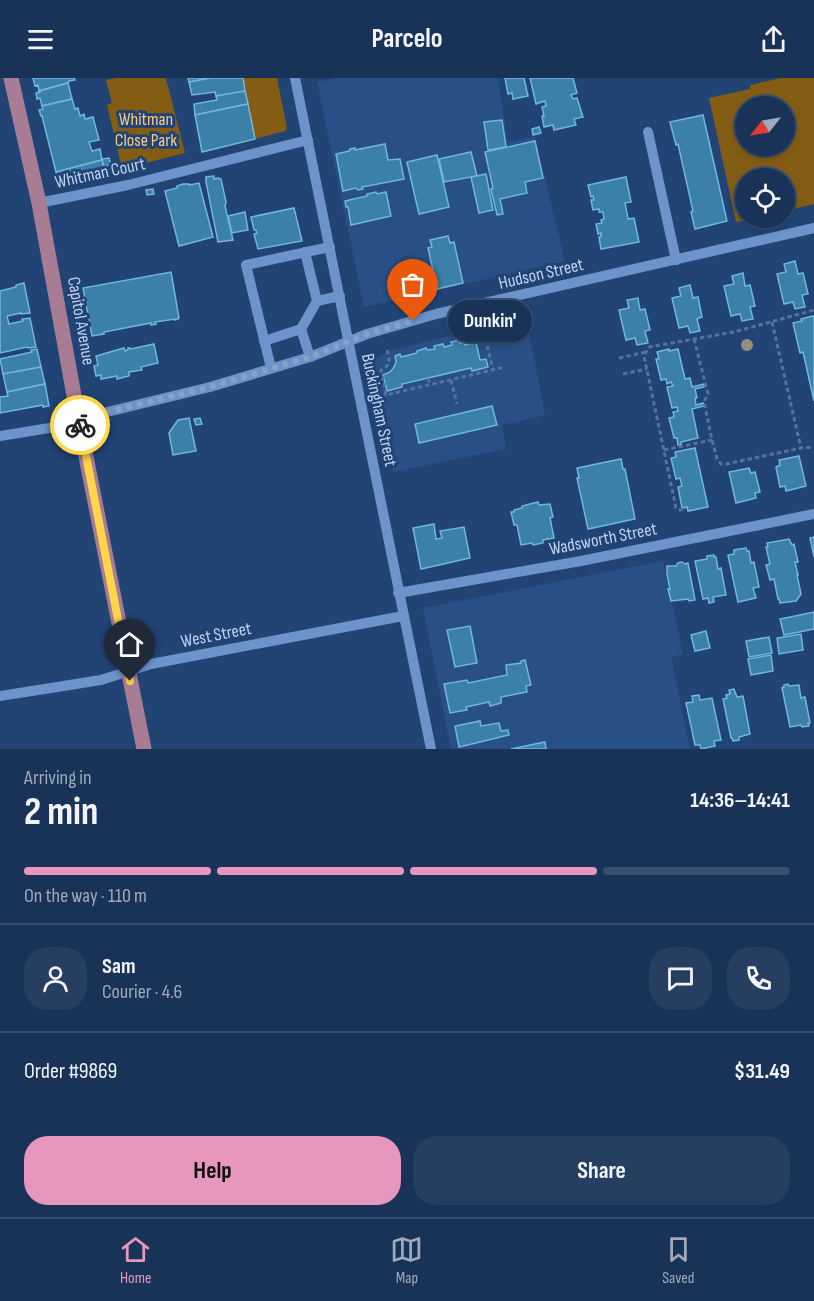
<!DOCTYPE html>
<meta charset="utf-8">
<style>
:root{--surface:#193358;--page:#263f61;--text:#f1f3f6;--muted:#9faaba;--line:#374e6e;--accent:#e797bd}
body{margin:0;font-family:"Sofia Sans Condensed",sans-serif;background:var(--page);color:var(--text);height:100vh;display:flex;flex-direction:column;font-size:22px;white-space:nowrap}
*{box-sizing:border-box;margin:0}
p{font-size:20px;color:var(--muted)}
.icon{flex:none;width:33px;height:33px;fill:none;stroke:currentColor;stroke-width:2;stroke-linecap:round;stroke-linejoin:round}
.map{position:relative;height:671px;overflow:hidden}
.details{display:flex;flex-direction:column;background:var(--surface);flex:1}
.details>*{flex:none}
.needle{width:39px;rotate:239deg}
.controls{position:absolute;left:735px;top:18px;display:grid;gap:12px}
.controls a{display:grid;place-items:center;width:60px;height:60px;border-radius:50%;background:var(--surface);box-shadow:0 3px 9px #0003,0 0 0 2px var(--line);font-size:30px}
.pin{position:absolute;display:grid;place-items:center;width:51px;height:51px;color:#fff;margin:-62px -26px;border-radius:50% 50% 50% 0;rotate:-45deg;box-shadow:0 0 6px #0007}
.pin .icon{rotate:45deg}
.courier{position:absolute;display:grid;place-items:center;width:60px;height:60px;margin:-30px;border:4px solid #ffd54a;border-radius:50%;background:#fff;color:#222;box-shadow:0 2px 8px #0007}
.bubble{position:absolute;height:42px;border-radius:21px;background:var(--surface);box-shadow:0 3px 9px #0003,0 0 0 2px var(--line);font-size:20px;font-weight:700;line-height:42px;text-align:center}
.headline em{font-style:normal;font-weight:700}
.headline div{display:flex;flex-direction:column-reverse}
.headline{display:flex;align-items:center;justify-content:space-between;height:102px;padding:0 24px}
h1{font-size:39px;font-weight:700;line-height:45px}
.bar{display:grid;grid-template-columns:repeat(4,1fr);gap:9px 6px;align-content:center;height:72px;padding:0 24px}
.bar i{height:8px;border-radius:4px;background:var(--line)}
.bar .selected{background:var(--accent)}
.bar p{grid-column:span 4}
.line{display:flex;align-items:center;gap:15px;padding:0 24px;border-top:2px solid var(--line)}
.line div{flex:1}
.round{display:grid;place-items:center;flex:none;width:63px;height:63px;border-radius:24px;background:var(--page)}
.cta{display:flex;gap:12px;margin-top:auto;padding:12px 24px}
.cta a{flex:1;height:69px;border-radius:24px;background:var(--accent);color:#111;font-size:24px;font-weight:700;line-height:69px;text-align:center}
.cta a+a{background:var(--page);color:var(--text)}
header{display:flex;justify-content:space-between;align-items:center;height:78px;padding:0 24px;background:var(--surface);font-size:27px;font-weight:700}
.tab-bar{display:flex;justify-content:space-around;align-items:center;height:84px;border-top:2px solid var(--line);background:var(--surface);font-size:16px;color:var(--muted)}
.tab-bar a{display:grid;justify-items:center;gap:3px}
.tab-bar .selected{color:var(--accent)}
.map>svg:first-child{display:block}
</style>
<header><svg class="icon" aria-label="menu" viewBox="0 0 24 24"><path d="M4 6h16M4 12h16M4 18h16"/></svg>Parcelo<svg class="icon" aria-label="share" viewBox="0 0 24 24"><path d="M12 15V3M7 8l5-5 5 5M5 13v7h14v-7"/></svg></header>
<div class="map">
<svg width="814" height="671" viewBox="0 0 814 671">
<rect width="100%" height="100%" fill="#214475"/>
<g fill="#295086">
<polygon points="336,0 498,0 508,64 535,59 565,183 364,229 317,4"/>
<polygon points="526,238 545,337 502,347 506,371 393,394 373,289 376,281 381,277 390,273"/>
<polygon points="663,483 683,576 671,579 690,671 451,671 423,530"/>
</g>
<g fill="#845d15" fill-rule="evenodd">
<polygon points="116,0 165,0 168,8 185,75 122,91 107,27 112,25 106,2"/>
<polygon points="243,0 277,0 287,50 285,53 255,61"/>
<path d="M781 0H814V126L785 133 784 100H746V140H757L736 144 709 20 750 11V7ZM784 28V68H746V28Z"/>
</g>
<g fill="#3b80a8" stroke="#71b6e0" stroke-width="1.5">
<polygon points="33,0 74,0 75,2 69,3 68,5 39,13 38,7 35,8"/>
<polygon points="188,0 211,0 189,4"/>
<polygon points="211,0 243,0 245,13 216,18 215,14 192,17 189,4"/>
<polygon points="505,0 524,0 528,18 513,21 512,15 508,16"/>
<polygon points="530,0 573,0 577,15 571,17 573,21 577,20 583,39 574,41 576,47 554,52 553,47 544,49 542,38 544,38 542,29 546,28 545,23 536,26"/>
<polygon points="68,5 72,21 42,28 40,20 37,21 36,15 40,14 39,13"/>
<polygon points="245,13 248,26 195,37 194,26 217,22 216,18"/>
<polygon points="72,21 75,31 78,30 80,38 84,36 85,41 93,39 99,62 89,64 92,73 100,71 102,82 56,94 42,38 41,38 39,32 43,31 42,28"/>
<polygon points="248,26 255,61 202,74 195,37"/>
<polygon points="703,37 727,143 695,151 691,134 693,133 678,66 676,67 670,44"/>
<polygon points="502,42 506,69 488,72 484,44"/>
<polygon points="539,49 541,55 533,57 532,51"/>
<polygon points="535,63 543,100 525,104 527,115 500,121 503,136 497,137 491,111 493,110 485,74"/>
<polygon points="385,66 388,82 400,81 404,101 362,109 363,111 358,112 356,110 343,113 336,76 349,73 350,71 355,70 355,72"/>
<polygon points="471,74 477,98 444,104 439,81"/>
<polygon points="437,77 449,129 419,136 407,84"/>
<polygon points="109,80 111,87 104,88 102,81"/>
<polygon points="102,82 105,98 60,109 56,94"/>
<polygon points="486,96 493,132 479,135 471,99"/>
<polygon points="214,98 214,101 218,100 221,101 226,124 225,128 233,162 218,164 206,104 206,99"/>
<polygon points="626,99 631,124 625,125 628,141 634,140 639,164 601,171 599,159 601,159 601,155 598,156 596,146 602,145 601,142 604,141 603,134 599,134 599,131 593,132 591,122 594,122 593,118 591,119 588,107"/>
<polygon points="199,105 213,159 179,168 165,113 177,110 177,108 183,106 189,106 189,107"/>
<polygon points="153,111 154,116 147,117 146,112"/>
<polygon points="376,114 377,116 386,114 391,138 351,147 348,129 346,129 345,123 367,118 367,116"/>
<polygon points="294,130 302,163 258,171 254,156 257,155 256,152 254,152 251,139"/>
<polygon points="245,134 248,152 232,155 228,138"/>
<polygon points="448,158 450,165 454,164 463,205 437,211 428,170 432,169 430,162"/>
<polygon points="795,183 798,196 803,195 808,216 802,217 805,229 795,231 793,224 784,226 777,196 786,194 784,186"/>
<polygon points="171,194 179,240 178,240 178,241 175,242 175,241 155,244 156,246 151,247 151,245 104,254 104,256 92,258 83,210"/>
<polygon points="743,195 745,208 750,207 755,228 750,229 753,241 742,243 740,236 731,238 724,208 734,206 732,198"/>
<polygon points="24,205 30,235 21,236 21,235 7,238 9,246 23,243 22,241 30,240 36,269 28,270 27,269 0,275 0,213 16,209 16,207"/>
<polygon points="690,207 693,220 698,219 702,239 697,241 700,253 690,255 688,248 679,250 672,220 681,218 679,210"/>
<polygon points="638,220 640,232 645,231 650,252 645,253 648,265 637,267 635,260 626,262 619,232 629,230 627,222"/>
<polygon points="813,238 814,241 814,323 803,274 800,275 793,245 802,243 801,241"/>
<polygon points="460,262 460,265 464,264 465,267 476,264 480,282 486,281 488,289 472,293 471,290 428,300 402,306 402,309 387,313 383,297 390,294 394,289 396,284 395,278 400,276 401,279 417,275 417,273 426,270 427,272 435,271 434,268 443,266 444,269 452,267 451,264"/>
<polygon points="154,266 158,285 141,289 142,292 129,294 129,298 117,301 117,298 101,301 101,297 96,298 94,288 98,287 96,278 124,270 125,273 128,272 128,270 130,270 131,271"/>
<polygon points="37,271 41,289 3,296 0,281 32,274 31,272"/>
<polygon points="669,271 669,273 678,271 685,301 690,300 692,309 704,306 704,309 695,311 697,320 695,320 696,327 703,325 704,328 692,331 698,360 681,364 681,367 678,367 677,360 674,360 669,340 674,339 673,334 678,333 677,329 672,330 667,309 673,308 671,304 667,306 666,301 661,302 656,281 659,281 657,274"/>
<polygon points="41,289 45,306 7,314 3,296"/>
<polygon points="45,306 49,328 43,329 43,327 0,335 0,319 8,318 7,314"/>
<polygon points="492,328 497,347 419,365 415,346"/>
<polygon points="189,340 196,373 173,377 169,355 178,342"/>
<polygon points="200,340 202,346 196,347 194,341"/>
<polygon points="695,370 708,429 688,433 687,429 682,430 678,409 682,408 680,400 676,401 671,380 676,379 675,374"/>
<polygon points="799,378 806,408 786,413 785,408 780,409 776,389 780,387 779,382"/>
<polygon points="621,381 623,391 625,391 635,441 588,451 577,400 579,400 577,390"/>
<polygon points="749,390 751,395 755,394 760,414 755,415 756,420 736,425 729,394"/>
<polygon points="538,424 539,427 550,426 553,439 550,440 554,460 543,462 543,465 533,467 532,465 521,467 517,447 514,447 511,434 514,434 514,432 522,430 522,428"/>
<polygon points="434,446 436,461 442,460 440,453 464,449 470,480 421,491 413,450"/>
<polygon points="814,459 814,479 810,460"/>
<polygon points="789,461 792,467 794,466 798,484 795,484 798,497 797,497 801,516 796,523 780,525 779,521 778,521 774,501 770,502 766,487 770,486 766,469 768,469 767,465"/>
<polygon points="746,470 747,473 749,473 751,485 754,484 759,509 753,510 756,520 738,524 728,477 734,476 734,472"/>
<polygon points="714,477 714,479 716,479 718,491 721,490 726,517 713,519 714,524 709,525 708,520 703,521 695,483 707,481 707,478"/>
<polygon points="682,484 685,486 688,485 695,522 689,523 688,521 671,523 668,511 670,511 667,496 667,488 676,488 678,485"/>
<polygon points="814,534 814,551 784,557 780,541"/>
<polygon points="470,548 477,585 455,589 447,552"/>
<polygon points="706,553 710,570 695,573 691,557"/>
<polygon points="801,556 803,572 779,576 777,560"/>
<polygon points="769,559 772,575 749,579 746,563"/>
<polygon points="771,577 773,593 751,597 748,581"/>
<polygon points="525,582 531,607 526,608 527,614 501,619 501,625 490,628 489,624 466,629 467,632 450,635 444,606 467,602 468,605 507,597 506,587 521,585 521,583"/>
<polygon points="788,606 789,608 799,607 801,620 805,619 810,645 808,645 809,648 802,649 801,647 790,649 782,610 784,609 784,607"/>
<polygon points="734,611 737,619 743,618 750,656 739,659 739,662 733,663 732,660 731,660 723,621 727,620 726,617 730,616 729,612"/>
<polygon points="699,617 700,622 712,620 721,662 714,663 715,668 701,671 700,667 695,667 686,625 693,624 692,618"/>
<polygon points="480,643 481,648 499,645 501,653 508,652 509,657 459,669 455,648"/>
<polygon points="545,664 546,671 511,671"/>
</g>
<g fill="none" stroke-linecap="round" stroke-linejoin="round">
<g stroke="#54729d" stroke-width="3" stroke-dasharray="4.5 3" stroke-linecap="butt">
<polyline points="772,244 801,370"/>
<polyline points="482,246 493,292"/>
<polyline points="694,261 708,316 704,324 712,362 717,381 721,386 726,386 801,370 814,369"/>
<polyline points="387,272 389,279 389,286 385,290 381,292 386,317 505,289"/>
<polyline points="619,280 646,274"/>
<polyline points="623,296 647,291"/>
<polyline points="428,300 430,307"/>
<polyline points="451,302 457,326"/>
<polyline points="376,320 386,317"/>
<polyline points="664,372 712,362"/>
<polyline points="683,431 680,432 676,430 644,278 649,269 734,254 814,232"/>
</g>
<g stroke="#6c93ca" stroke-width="10">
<polyline points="295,0 431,671"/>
<polyline points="648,54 676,182"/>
<polyline points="39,125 128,107 308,62"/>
<polyline points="317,223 340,218"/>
<polyline points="301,251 310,279"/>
<polyline points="264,263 301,251 317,223 305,174"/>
<polyline points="271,290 246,187 330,169"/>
<polyline points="0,358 80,345 99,336 210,309 310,279 367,256 436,236 814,150"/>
<polyline points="398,515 581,483 814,436"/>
<polyline points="0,618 101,602 151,586 403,538"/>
</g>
<polyline stroke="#a97c96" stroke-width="15" points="11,0 39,125 75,323 144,671"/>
</g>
<circle fill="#968d7f" cx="747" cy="267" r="6"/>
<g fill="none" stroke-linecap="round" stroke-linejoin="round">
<polyline stroke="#88a2c6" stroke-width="6" stroke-dasharray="0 10.8" points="80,347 80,345 99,336 210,309 310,279 367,256 413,243"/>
<polyline stroke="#ffd54a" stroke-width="8" points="80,347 130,603"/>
</g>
<g text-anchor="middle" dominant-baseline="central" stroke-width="6" stroke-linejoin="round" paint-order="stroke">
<g font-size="18" fill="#f6c987" stroke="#214475">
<text x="146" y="41">Whitman<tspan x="146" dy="21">Close Park</tspan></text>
</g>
<g font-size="18" fill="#bfd4f1" stroke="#214475">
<text transform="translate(100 95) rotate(-12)">Whitman Court</text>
<text transform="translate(541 196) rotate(-13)">Hudson Street</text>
<text transform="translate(81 243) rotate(80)">Capitol Avenue</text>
<text transform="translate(379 332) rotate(78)">Buckingham Street</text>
<text transform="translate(603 461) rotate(-11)">Wadsworth Street</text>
<text transform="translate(216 557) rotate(-11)">West Street</text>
</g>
</g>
</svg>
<div class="controls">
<a><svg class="needle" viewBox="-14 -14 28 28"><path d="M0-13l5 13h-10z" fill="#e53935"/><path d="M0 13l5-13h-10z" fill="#9faaba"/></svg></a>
<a><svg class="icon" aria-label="locate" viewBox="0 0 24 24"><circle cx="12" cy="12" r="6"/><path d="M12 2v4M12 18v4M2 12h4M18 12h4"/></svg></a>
</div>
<div class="pin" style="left:413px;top:243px;background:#ea580c"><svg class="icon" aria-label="bag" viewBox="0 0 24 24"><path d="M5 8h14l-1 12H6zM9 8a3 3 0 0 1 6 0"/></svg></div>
<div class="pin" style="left:130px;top:603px;background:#1f2937"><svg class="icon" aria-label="home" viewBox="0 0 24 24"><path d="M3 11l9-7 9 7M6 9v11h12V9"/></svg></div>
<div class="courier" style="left:80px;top:347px"><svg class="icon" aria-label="bike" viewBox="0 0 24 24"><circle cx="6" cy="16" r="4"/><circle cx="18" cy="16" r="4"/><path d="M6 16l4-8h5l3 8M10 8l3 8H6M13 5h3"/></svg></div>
<div class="bubble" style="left:448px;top:222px;width:84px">Dunkin'</div>
</div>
<section class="details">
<div class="headline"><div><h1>2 min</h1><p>Arriving in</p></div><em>14:36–14:41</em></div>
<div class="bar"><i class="selected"></i><i class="selected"></i><i class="selected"></i><i></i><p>On the way · 110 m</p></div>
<div class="line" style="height:108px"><a class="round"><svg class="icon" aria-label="person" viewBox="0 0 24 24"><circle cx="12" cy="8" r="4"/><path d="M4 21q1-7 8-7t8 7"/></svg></a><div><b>Sam</b><p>Courier · 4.6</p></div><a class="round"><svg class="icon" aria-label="chat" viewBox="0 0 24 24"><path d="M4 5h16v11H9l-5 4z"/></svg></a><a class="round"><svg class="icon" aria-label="phone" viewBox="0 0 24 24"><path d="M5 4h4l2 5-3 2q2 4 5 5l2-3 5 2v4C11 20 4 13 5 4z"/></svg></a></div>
<div class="line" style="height:78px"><div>Order #9869</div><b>$31.49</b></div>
<div class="cta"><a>Help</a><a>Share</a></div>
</section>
<nav class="tab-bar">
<a class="selected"><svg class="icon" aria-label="home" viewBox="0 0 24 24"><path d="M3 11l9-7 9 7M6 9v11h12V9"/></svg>Home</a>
<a><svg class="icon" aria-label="map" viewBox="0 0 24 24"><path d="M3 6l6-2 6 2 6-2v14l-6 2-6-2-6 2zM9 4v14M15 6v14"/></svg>Map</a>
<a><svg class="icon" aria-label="saved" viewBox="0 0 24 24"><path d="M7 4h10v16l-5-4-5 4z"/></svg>Saved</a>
</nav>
